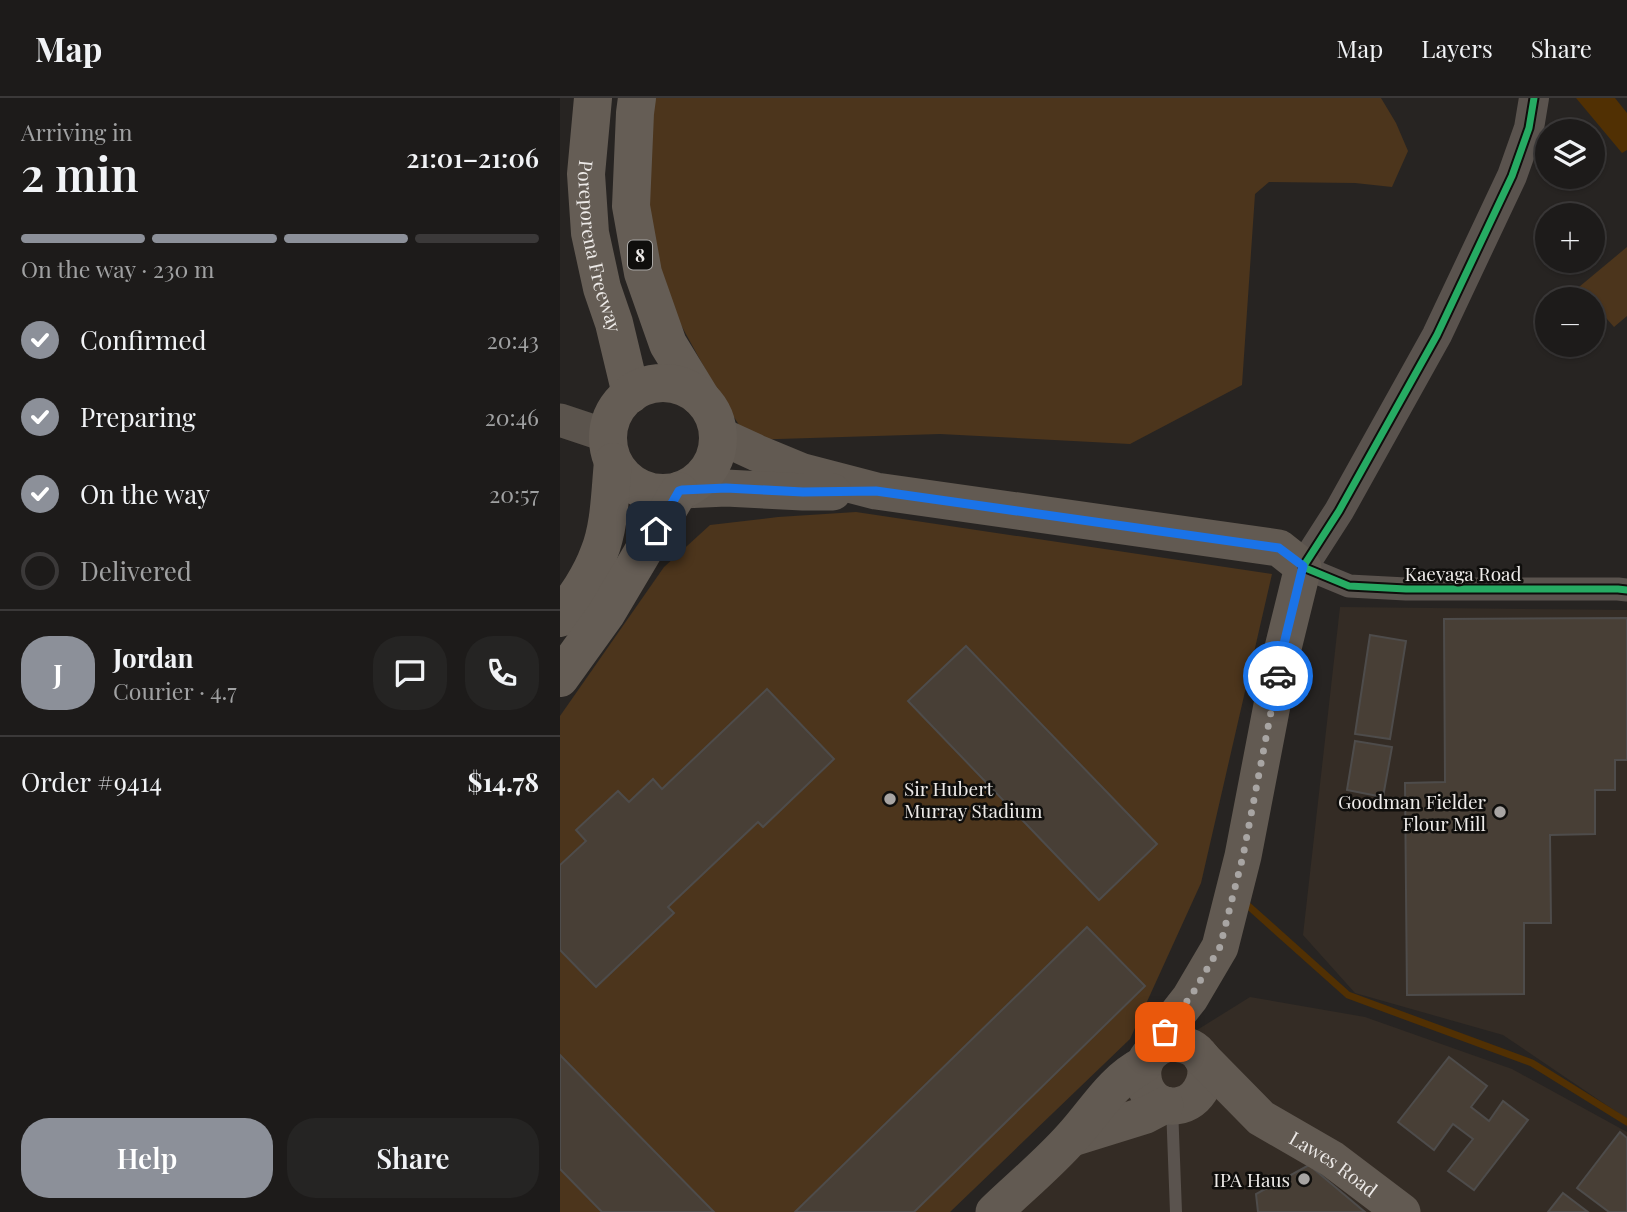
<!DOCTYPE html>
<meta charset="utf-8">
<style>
:root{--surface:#1d1b1a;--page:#252423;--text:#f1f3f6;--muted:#a0a1a2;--line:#3b3939;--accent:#8c9099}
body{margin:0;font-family:"Playfair Display",serif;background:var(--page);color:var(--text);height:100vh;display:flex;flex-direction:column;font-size:26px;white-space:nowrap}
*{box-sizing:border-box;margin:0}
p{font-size:23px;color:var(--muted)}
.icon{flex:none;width:38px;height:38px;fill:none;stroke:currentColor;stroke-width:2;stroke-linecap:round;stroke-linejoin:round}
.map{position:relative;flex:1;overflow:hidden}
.drawer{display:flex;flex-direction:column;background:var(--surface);width:560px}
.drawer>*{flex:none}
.tools{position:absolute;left:975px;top:21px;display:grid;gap:14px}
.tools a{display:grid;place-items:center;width:70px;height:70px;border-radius:50%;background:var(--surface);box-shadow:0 2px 5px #0004,0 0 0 2px var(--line);font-size:35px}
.pin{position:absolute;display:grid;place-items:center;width:60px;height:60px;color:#fff;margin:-30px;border-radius:14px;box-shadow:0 4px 10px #0006}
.courier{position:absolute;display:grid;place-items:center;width:70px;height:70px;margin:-35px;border:5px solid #1a73e8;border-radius:50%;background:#fff;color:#222;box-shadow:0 2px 9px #0007}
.headline em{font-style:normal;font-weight:600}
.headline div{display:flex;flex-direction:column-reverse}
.headline{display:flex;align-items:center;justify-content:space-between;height:119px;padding:0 21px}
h1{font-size:46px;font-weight:600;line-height:52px}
.bar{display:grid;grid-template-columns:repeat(4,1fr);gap:10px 7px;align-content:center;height:84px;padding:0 21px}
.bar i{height:9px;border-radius:5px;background:var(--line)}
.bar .on{background:var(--accent)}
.bar p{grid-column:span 4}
.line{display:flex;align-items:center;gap:18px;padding:0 21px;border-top:2px solid var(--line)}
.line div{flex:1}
.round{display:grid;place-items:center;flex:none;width:74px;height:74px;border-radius:28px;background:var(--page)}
ol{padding:0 21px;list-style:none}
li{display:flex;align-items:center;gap:21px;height:77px}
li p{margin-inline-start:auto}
li .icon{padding:7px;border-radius:50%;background:var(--accent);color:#fff;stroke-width:4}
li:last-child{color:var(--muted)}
li i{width:38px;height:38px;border:4px solid var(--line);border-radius:50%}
.button{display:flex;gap:14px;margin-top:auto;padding:14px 21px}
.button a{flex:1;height:80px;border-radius:28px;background:var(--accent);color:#fff;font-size:28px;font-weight:600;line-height:80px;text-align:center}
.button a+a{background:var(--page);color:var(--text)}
header{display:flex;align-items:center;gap:42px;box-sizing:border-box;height:98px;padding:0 35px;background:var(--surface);border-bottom:2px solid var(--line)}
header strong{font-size:33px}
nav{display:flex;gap:38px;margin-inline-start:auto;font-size:24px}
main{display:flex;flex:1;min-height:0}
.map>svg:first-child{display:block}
</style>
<header>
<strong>Map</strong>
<nav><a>Map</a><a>Layers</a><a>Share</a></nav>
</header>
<main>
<section class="drawer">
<div class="headline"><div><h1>2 min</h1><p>Arriving in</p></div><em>21:01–21:06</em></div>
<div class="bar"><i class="on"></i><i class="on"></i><i class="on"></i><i></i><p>On the way · 230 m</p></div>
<ol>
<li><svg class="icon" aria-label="check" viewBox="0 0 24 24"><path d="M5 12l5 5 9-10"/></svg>Confirmed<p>20:43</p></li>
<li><svg class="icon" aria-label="check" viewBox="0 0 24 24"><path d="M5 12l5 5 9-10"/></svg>Preparing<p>20:46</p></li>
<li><svg class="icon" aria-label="check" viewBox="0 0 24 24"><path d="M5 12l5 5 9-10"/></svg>On the way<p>20:57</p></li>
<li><i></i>Delivered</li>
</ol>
<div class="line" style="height:126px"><b class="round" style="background:var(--accent);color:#fff">J</b><div><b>Jordan</b><p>Courier · 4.7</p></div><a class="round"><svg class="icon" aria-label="chat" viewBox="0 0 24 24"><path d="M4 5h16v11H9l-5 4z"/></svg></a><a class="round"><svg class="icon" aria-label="phone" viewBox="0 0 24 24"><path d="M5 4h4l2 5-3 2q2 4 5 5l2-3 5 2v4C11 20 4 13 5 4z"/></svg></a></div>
<div class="line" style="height:91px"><div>Order #9414</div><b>$14.78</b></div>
<div class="button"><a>Help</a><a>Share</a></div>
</section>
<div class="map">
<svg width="1067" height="1114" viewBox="0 0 1067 1114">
<rect width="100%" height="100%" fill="#272422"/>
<g fill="#342c25">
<polygon points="780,509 1067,512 1067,1021 943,937 795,895 743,837"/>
<polygon points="690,899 805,919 952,971 1067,1034 1067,1114 425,1114 621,942"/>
</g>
<g fill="#4c351c">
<polygon points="82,0 821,0 836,25 848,53 832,89 795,85 709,84 695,96 682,287 570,346 380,336 189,342 160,298 93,176"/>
<polygon points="1067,149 1067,218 1054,229 1033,205 1032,201 1030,201 1019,189"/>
<polygon points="296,414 712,476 641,785 570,941 390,1114 0,1114 0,618 104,469 150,427 218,419"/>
</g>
<polygon fill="#513003" points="1016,0 1055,0 1067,15 1067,52 1062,55"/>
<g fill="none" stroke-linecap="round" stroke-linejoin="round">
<polyline stroke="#513003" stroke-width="7" points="684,804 788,897 972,965 1067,1024"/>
</g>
<g fill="#483f36" stroke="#4e4c4b" stroke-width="2">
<polygon points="1067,520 1067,662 1055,662 1055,692 1035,692 1035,736 990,737 991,825 964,825 964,896 847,897 845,685 885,684 884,521"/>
<polygon points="810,537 846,543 830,641 795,636"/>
<polygon points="406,548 597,746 539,802 348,603"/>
<polygon points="207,591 274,661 203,729 198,724 108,809 114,815 36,889 0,852 0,767 26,743 16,732 58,693 69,704 93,681 102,691"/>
<polygon points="795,643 832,649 823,699 787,692"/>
<polygon points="527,829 585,888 354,1114 235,1114"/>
<polygon points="0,957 154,1114 42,1114 0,1071"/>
<polygon points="889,959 927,988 911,1009 929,1023 943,1003 968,1022 914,1092 888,1073 913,1041 893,1026 874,1052 838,1024"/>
<polygon points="1060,1034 1067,1040 1067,1114 1049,1114 1017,1090"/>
<polygon points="749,1067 805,1114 698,1114 696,1096"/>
<polygon points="1003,1095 1028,1114 988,1114"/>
</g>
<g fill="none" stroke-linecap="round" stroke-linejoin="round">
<polyline stroke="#5a534e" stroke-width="12" points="612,1009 616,1114"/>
<polyline stroke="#5a534e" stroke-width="23" points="743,469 789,488 846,491 1058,491 1067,492"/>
<polyline stroke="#5a534e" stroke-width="30" points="743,469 779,413 877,237 952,78 969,30 974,0"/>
<polyline stroke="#5b544d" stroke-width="33" points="0,322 48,338"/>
<g stroke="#625a52" stroke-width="37">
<polyline points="158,337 197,355 243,374 316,393 719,450 743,469 723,550 683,758 660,849 630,900 612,923 595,951"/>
<polyline points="122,392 166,390 243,394 273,394"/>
<path d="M610 945C620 945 633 948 639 956 655 973 641 1002 621 1007 581 1017 565 955 610 945Z"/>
<path id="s1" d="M642 960 701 1020 772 1061 842 1114"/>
<polyline points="512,1040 586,1017 605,1007"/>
<path d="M434 1114C460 1089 488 1066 512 1039 535 1014 552 983 583 967"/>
</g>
<g stroke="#655d55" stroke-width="38">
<path id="s2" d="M33 0 26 76 30 135 42 190 54 225 71 296"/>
<polyline points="77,0 75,15 71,108 83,175 108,246 141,300"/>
<circle cx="103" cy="340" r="55"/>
<path d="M0 520C15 500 30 480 39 455 50 428 50 393 53 364"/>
<polyline points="0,580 46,516 119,393"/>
</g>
<defs>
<polyline id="cycleway" points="974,0 969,30 952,78 877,237 779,413 743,469 789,488 846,491 1058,491 1067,492"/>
</defs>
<use href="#cycleway" stroke="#0f0e0c" stroke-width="11"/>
<use href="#cycleway" stroke="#26ab63" stroke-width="7"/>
</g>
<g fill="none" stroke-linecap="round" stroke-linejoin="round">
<polyline stroke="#a8a5a3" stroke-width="7" stroke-dasharray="0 12.6" points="605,934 619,912 630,900 660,849 683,758 718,578"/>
<polyline stroke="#1a73e8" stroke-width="9" points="96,433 119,393 122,392 166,390 243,394 316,393 719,450 743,468 723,550 718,578"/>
</g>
<g fill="#a8a5a3" stroke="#0f0e0c" stroke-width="2.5">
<circle cx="330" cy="701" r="7"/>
<circle cx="940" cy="714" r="7"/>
<circle cx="744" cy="1081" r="7"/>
</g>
<g text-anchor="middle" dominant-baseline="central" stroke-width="5" stroke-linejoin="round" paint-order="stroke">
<rect fill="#0f0e0c" stroke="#aaa8a6" stroke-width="2" x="68" y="142.5" width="24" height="29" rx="5"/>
<g font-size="18" font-weight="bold" fill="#edeae8">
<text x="80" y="157">8</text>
</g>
<g font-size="19" fill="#edeae8" stroke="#0f0e0c">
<text stroke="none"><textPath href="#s2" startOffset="150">Poreporena Freeway</textPath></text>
<text x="903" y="475">Kaevaga Road</text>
<text stroke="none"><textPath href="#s1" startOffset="170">Lawes Road</textPath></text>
</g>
<g font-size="19" fill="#edeae8" stroke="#0f0e0c" text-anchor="end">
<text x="344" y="690" text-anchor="start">Sir Hubert<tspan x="344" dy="22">Murray Stadium</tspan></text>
<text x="926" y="703">Goodman Fielder<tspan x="926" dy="22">Flour Mill</tspan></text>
<text x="730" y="1081">IPA Haus</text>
</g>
</g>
</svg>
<div class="tools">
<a><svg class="icon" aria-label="layers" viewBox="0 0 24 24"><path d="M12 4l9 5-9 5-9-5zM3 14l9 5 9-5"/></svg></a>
<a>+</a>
<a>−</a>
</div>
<div class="pin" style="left:605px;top:934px;background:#ea580c"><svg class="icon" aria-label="bag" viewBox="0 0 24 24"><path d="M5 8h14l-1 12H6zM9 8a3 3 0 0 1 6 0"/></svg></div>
<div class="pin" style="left:96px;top:433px;background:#1f2937"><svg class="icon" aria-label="home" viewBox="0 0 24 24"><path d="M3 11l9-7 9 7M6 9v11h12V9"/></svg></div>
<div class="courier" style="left:718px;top:578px"><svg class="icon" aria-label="car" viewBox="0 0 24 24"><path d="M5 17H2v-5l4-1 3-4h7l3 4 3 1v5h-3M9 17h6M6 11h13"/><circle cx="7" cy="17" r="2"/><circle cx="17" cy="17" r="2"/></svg></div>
</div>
</main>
